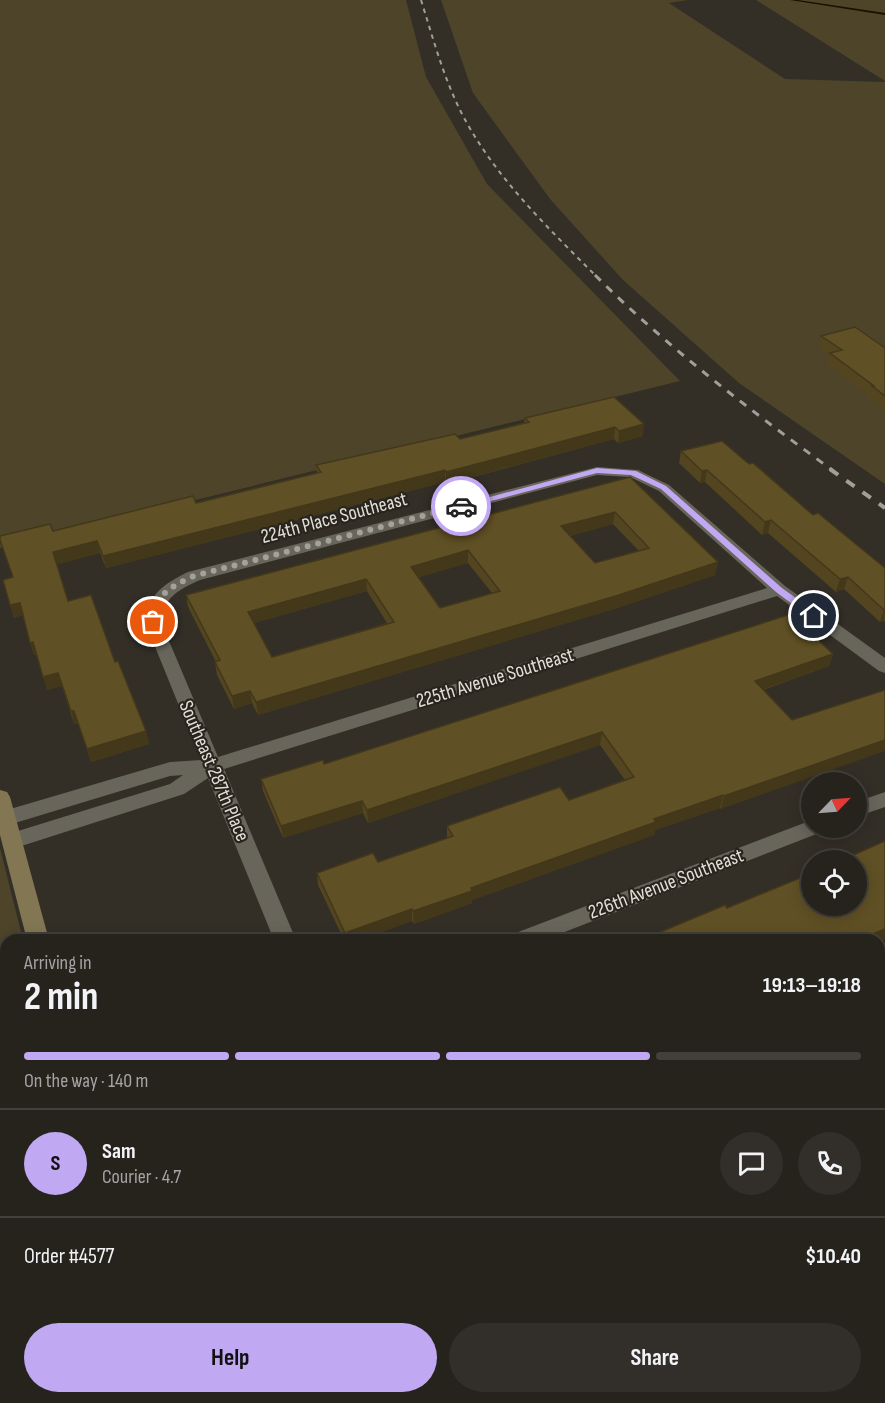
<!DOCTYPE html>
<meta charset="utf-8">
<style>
:root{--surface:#26231d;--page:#322f2a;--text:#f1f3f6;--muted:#a4a4a4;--line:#42403b;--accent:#c1a8f3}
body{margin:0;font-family:"Sofia Sans Condensed",sans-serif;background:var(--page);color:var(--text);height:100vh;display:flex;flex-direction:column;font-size:22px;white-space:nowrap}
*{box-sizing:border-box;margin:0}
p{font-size:20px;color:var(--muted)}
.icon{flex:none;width:33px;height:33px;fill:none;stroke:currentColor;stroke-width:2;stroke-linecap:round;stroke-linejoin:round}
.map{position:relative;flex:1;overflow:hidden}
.side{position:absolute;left:0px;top:934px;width:885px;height:470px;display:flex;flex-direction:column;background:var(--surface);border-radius:18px 18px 0 0;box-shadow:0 3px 15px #0003,0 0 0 2px var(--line)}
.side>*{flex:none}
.needle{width:39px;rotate:65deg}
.controls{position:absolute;left:801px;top:772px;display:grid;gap:12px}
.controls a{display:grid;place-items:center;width:66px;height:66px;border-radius:50%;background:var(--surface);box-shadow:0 3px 15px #0003,0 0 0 2px var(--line);font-size:30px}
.pin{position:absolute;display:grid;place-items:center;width:51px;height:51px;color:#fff;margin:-26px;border:3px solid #fff;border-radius:50%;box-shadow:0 2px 6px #0007}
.courier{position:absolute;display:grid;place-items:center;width:60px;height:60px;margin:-30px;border:4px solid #c1a8f3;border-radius:50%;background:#fff;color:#222;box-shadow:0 2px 8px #0007}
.overview em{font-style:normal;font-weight:700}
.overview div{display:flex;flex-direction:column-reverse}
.overview{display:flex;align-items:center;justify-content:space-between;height:102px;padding:0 24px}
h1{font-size:39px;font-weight:700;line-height:45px}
.bar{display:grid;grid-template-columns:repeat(4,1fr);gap:9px 6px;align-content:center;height:72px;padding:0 24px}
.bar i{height:8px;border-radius:4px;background:var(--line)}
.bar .on{background:var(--accent)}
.bar p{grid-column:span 4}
.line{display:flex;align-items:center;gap:15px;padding:0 24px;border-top:2px solid var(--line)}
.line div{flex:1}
.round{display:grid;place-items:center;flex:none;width:63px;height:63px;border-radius:32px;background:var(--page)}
.primary-button{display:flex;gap:12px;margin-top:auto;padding:12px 24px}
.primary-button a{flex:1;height:69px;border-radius:36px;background:var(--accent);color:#111;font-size:24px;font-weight:700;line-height:69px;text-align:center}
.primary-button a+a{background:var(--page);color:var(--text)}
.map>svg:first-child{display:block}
</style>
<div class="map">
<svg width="885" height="1403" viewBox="0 0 885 1403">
<rect width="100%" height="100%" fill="#332f27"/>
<g fill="#4e4429">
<polygon points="0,0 406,0 426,77 487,184 680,381 0,548"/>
<polygon points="441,0 688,0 669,3 785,79 885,82 885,484 739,383 623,280 550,199 473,93"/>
<polygon points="756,0 885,0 885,81"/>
<polygon points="0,848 23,940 6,940 6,1398 136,1398 137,1403 0,1403"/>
</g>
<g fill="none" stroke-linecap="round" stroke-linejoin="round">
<polygon fill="#1a1200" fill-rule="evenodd" points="790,0 798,0 885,13 885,15"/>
<g fill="#68655b" fill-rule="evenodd">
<path d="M597 467 638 470 669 485 785 586 885 658V673L879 671 777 596 224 769 296 940H274L208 778 184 794 12 849 5 847 2 841 5 835 170 784 183 775 170 776 5 826 0 824V812L170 762 201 760 145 622C147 595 165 583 188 572ZM597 475 630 477 659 491 767 588 218 757 161 622C163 598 179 589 200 580Z"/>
<polygon points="885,792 885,807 856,817 856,802"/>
<polygon points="812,820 812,828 822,828 819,833 544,940 510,940 513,934"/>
<polygon points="885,1173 885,1198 879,1200 879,1175"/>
<polygon points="463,1398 491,1398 493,1403 465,1403"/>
</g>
<g fill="#837753" fill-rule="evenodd">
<polygon points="0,790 7,792 10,797 49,940 27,940 0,835"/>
<polygon points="145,1398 173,1398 174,1403 146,1403"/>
</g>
<path stroke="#a29f98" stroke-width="2" stroke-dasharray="4.5 4.5" stroke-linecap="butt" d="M421 0C433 38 443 76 461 112 493 175 547 227 597 277"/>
<path stroke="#a29f98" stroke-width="3" stroke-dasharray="8 8" stroke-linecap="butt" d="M595 275C668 348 750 410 832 470"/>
<polyline stroke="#a29f98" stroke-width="4" stroke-dasharray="10 10" stroke-linecap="butt" points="830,469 885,508"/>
</g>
<g fill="#534520" fill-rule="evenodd">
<polygon points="821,336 885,348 885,410 869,398 869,396 827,364 830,355 818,347"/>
<polygon points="614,397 643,436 618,443 614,439 492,472 446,484 445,482 106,568 100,553 57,564 68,601 115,662 146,731 149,744 91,762 78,723 74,724 62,686 47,690 37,655 34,655 23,615 14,618 10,605 12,577 196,503 317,473 316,465 460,439 524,423 525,418"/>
<polygon points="681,451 749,464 813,515 885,568 885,621 884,621 880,622 844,589 836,592 768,533 762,535 705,482 700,483 679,463"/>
<path d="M630 477 715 575 617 608 258 715 252 703 234 709 217 675 215 662H216L188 607 186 595ZM613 524 639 551 595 563 570 536ZM468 563 492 593 440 608 419 577ZM367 591 387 623 272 657 254 623Z"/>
<polygon points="833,654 829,666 763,690 721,809 720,808 655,830 654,835 472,900 472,903 414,924 412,921 359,940 344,940 318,885 317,873 378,862 447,838 447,826 569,800 625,780 600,745 368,823 363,813 283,838 263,791 261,779 324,764"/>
</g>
<g fill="#43381a">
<polygon points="644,424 643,436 618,443 619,431"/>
<polygon points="615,427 614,439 446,484 446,472"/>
<polygon points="445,470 445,482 106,568 103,556"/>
<polygon points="707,470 705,482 700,483 702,471"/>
<polygon points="615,512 613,524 560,539 561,526"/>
<polygon points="771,520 768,533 762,535 765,522"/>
<polygon points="97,541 100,553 56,565 53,552"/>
<polygon points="468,550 468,563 411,579 411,567"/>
<polygon points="718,562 715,575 617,608 258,715 256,702"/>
<polygon points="848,577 844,589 836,592 840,579"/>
<polygon points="366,579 367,591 250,624 248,612"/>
<polygon points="20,603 24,615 14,618 10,605"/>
<polygon points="885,609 884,621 880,622 884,610"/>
<polygon points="33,642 37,654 34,655 30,643"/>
<polygon points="833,654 829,666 752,693 755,681"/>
<polygon points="58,673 62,686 47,690 43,677"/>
<polygon points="250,691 252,703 234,709 232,696"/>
<polygon points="71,711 74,711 78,723 74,724"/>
<polygon points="146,731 149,744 91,762 87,749"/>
<polygon points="602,732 600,745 368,823 367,810"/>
<polygon points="885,740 885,751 721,809 724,796"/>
<polygon points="723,795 720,808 655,830 654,835 472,900 472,903 414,924 413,911 471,888 654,819"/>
<polygon points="362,801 363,813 283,838 281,826"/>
<polygon points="412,909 412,921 359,940 346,940 345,933"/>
<polygon points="885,929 885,939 879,942 879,940 859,940"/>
<polygon points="885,1093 885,1102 879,1105 879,1096"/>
<polygon points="885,1381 885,1386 879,1389 879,1384"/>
<polygon points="870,1398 872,1398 868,1403 861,1403"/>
</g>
<g fill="#605025" stroke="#43381a" stroke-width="1.5" fill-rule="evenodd">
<polygon points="855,327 885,348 885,396 872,386 874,386 830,353 842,350 821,336"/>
<polygon points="614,397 644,424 619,431 615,427 492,460 446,472 445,470 103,556 97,541 53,552 68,601 91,595 115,662 118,661 146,731 87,749 74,711 71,711 58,673 43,677 33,642 30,643 20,603 10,605 3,580 13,577 0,540 0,536 50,524 53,531 193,496 196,503 321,472 316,465 455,434 460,439 529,422 525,418"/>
<polygon points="722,441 749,464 753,463 813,515 818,513 885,568 885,609 884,610 848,577 840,579 771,520 765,522 707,470 702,471 681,451"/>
<path d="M630 477 718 562 619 595 256 702 250 691 232 696 215 662 220 660 186 595ZM615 512 649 548 595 563 561 526ZM468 550 500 591 440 608 411 567ZM366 579 394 622 272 657 248 612Z"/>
<polygon points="791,614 833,654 755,681 792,720 885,690 885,740 724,796 723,795 654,819 656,822 471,888 472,891 413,911 412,909 345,933 317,873 373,853 378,862 453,836 447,826 560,787 569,800 634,777 602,732 367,810 362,801 281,826 261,779 323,760 324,764"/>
<polygon points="885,841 885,929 859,940 641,940 725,905 727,908 812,873 812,906 856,906 856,861 840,861"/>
<polygon points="885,1009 885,1093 879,1096 879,1011"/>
<polygon points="885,1259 885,1381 879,1384 879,1262"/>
<polygon points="267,1398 392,1398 394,1403 268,1403"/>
<polygon points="641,1398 870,1398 861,1403 632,1403"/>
</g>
<polygon fill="#c1a8f3" points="597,468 636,471 666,486 782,588 818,614 818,618 811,618 776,592 661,489 631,475 597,473 461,509 457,506"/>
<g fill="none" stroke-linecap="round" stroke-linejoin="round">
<path stroke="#a4a19b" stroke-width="6" stroke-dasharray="0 10.8" d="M153 622C153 595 172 586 194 576L461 506"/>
</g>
<g text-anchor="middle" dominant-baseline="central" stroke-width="4.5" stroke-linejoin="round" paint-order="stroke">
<g font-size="20" fill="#e1dfd9" stroke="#29251d">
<text transform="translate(334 518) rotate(-15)">224th Place Southeast</text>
<text transform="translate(495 678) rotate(-17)">225th Avenue Southeast</text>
<text transform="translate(214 771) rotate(67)">Southeast 287th Place</text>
<text transform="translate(666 884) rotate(-21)">226th Avenue Southeast</text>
</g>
</g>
</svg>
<div class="controls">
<a><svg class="needle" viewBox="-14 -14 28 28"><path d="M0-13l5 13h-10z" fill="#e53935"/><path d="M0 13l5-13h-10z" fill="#a4a4a4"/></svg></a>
<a><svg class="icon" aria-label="locate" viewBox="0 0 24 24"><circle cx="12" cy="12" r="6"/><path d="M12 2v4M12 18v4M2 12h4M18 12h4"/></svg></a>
</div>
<div class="pin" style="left:153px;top:622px;background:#ea580c"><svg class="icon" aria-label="bag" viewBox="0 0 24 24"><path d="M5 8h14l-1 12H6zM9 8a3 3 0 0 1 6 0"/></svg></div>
<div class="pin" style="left:814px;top:616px;background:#1f2937"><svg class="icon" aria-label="home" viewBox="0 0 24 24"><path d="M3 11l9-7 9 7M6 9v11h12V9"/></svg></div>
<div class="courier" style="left:461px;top:506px"><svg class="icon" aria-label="car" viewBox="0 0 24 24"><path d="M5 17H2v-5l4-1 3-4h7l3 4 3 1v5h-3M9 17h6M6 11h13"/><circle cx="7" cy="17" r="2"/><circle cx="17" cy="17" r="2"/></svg></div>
<section class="side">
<div class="overview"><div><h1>2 min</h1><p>Arriving in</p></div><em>19:13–19:18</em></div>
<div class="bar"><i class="on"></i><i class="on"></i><i class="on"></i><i></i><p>On the way · 140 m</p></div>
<div class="line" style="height:108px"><b class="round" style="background:var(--accent);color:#111">S</b><div><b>Sam</b><p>Courier · 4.7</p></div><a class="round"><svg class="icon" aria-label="chat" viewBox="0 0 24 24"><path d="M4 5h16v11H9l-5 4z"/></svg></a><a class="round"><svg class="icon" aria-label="phone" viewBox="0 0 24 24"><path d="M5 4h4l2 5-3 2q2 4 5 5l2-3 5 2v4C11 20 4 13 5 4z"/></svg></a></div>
<div class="line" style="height:78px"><div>Order #4577</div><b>$10.40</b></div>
<div class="primary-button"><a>Help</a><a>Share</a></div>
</section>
</div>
